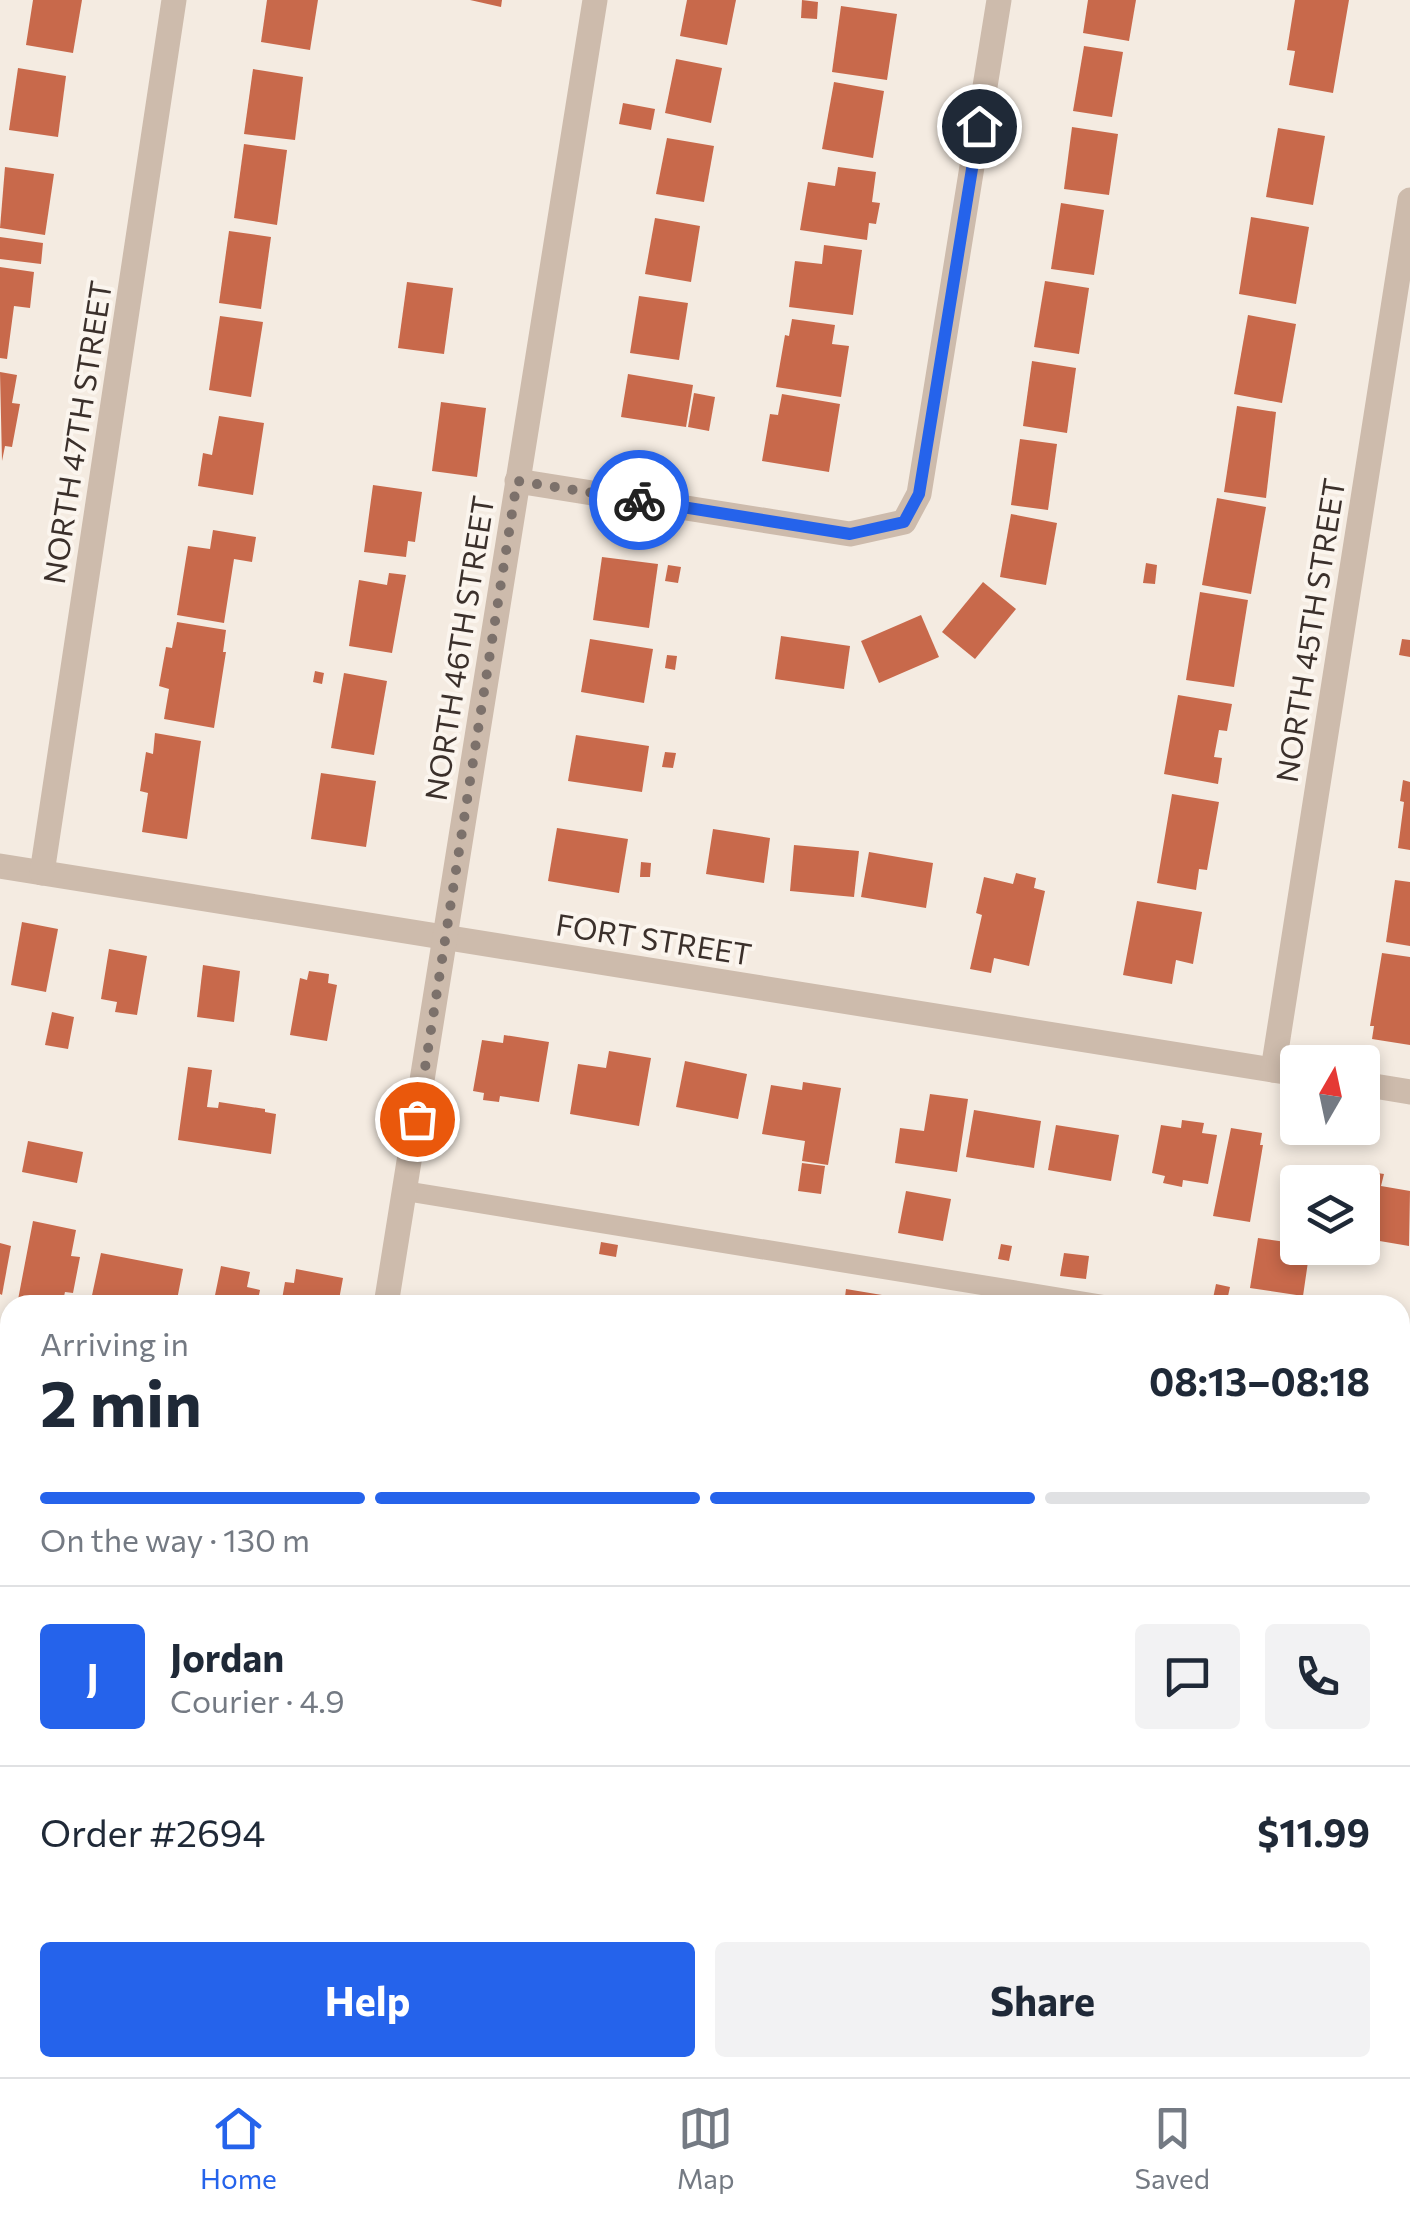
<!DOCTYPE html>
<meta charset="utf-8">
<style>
:root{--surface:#fff;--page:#f2f2f3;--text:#1f2937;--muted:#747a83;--line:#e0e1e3;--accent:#2563eb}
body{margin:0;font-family:Commissioner,sans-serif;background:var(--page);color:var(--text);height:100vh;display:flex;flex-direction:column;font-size:38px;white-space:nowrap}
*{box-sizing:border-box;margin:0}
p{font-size:32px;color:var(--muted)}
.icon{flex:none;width:55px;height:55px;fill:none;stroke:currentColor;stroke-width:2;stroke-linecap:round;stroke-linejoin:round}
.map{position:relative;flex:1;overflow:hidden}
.details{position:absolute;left:0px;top:1295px;width:1410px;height:782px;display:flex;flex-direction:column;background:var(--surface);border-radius:30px 30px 0 0;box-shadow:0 5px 15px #0003}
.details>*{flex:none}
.needle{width:65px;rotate:9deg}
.controls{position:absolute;left:1280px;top:1045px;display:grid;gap:20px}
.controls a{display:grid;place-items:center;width:100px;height:100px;border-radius:10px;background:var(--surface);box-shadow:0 5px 15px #0003;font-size:50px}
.pin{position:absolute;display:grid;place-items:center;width:85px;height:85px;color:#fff;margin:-42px;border:5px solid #fff;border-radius:50%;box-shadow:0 2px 10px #0007}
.courier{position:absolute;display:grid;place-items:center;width:100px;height:100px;margin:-50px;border:8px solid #2563eb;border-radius:50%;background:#fff;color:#222;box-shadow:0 2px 12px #0007}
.overview em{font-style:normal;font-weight:700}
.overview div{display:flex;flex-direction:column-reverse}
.overview{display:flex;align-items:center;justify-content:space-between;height:170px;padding:0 40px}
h1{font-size:65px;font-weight:700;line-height:75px}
.bar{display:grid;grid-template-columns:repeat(4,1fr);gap:15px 10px;align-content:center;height:120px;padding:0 40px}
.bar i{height:12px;border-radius:8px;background:var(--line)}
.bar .current{background:var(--accent)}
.bar p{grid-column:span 4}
.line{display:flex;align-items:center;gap:25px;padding:0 40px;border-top:2px solid var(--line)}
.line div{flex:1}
.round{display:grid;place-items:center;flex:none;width:105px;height:105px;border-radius:10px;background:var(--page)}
.button{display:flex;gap:20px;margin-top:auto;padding:20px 40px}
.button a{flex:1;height:115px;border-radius:10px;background:var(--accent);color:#fff;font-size:40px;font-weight:700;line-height:115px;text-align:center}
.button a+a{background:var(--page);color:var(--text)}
.tab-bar{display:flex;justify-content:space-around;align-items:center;height:140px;border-top:2px solid var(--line);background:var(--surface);font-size:28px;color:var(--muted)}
.tab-bar a{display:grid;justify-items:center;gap:5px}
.tab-bar .current{color:var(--accent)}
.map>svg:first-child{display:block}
</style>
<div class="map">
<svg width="1410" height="2077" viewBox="0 0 1410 2077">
<rect width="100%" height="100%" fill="#f4ebe1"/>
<g fill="#c8694b">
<polygon points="33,0 82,0 73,53 26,45"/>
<polygon points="267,0 318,0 310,50 261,42"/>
<polygon points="470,0 502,0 501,7"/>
<polygon points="687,0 736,0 727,45 680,36"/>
<polygon points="802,0 818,2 817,19 801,18"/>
<polygon points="1088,0 1136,0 1129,41 1083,33"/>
<polygon points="1295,0 1349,0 1333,93 1289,85 1295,51 1287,50"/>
<polygon points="841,6 897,14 887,80 832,72"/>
<polygon points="1084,46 1123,52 1112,117 1073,111"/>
<polygon points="676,59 722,68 711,123 665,113"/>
<polygon points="18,68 66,76 58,137 9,130"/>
<polygon points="253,69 303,77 295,140 244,134"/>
<polygon points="834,82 884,91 873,158 822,149"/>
<polygon points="623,103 655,109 651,130 619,124"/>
<polygon points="1072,127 1118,134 1109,195 1064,189"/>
<polygon points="1278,128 1325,136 1313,205 1266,197"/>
<polygon points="667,138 714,146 704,202 656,194"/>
<polygon points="244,144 287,150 277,225 234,218"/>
<polygon points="5,167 54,174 45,235 0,228"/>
<polygon points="838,167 876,172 872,202 880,203 876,224 869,223 867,240 800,230 808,182 835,186"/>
<polygon points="1061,203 1104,210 1094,275 1051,269"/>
<polygon points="1251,217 1309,227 1296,304 1239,294"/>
<polygon points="655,218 700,226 691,282 645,274"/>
<polygon points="229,231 271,237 261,309 219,303"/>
<polygon points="0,237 43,243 41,264 0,259"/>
<polygon points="824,245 862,250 853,315 789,307 795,261 822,264"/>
<polygon points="0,267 34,272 30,308 14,306 7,359 0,358"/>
<polygon points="1045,281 1089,288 1079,354 1034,347"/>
<polygon points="407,282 453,288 444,354 398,348"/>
<polygon points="639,296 688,303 679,360 630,353"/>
<polygon points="1248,315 1296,324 1282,403 1234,394"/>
<polygon points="220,316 263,322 251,397 209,390"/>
<polygon points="792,319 835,325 832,344 849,346 841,397 776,387 785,335 789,336"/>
<polygon points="1032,361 1076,368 1067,433 1023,426"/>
<polygon points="0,372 17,375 12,403 20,404 12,447 5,446 2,461"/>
<polygon points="628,374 693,385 686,427 621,417"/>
<polygon points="694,393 715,397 709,431 688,427"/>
<polygon points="782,394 840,404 829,472 762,461 770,414 778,415"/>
<polygon points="441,402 486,408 477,477 432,471"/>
<polygon points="1237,406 1276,412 1266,498 1224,492"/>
<polygon points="219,416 264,423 253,495 198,486 203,453 212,455"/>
<polygon points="1020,439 1057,444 1048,510 1011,505"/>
<polygon points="373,485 422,492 415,542 408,541 406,557 364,552"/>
<polygon points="1217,498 1266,507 1251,594 1202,585"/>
<polygon points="1011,514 1057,523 1046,585 1000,577"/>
<polygon points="213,530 256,537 252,562 234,559 224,623 177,615 188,546 210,549"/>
<polygon points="602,557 658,564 649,628 593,620"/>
<polygon points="1146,563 1157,565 1155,584 1143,583"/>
<polygon points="668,565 681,567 678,583 665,581"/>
<polygon points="389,573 406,575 392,653 349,646 359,580 387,585"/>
<polygon points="983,582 1016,609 975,659 942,632"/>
<polygon points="1200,592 1248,600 1234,687 1186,680"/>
<polygon points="921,615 939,657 879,683 861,641"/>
<polygon points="177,622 226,630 223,652 226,652 214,728 164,719 169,689 159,686 166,647 172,648"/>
<polygon points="781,636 850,646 844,689 775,679"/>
<polygon points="590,639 653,649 644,703 581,692"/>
<polygon points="1402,639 1410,640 1410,657 1399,655"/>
<polygon points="667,655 677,656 675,670 665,668"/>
<polygon points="315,671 324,673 322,684 313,682"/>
<polygon points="344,673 387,681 374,755 331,748"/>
<polygon points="1178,695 1232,704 1227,731 1219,730 1214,757 1222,758 1218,784 1164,774"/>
<polygon points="155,733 201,741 187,839 142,832 148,793 140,791 146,752 153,754"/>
<polygon points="576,735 649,746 642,792 568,781"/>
<polygon points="665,752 676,753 673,768 662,767"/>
<polygon points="321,773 376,781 366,847 311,839"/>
<polygon points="1403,780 1410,782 1410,850 1398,848 1404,802 1400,801"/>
<polygon points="1172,794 1219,802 1207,870 1199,869 1196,890 1157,883"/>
<polygon points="557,828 628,839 619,893 548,881"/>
<polygon points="713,829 770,838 764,883 706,874"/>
<polygon points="794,845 859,851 854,897 790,891"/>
<polygon points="869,852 933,863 926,908 861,897"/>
<polygon points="641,862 651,863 650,877 640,877"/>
<polygon points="1016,873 1036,878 1034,888 1045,891 1029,966 994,958 991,973 970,969 982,915 976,913 984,877 1013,884"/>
<polygon points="1395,880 1410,882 1410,946 1386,942"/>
<polygon points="1137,901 1202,912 1193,964 1176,960 1172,984 1123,975"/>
<polygon points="22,922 58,929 46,992 11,985"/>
<polygon points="109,949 147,956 137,1015 115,1012 117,1002 101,999"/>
<polygon points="1382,953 1410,957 1410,1045 1372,1039 1374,1026 1370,1026"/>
<polygon points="203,965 240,971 234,1022 197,1017"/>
<polygon points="309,971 329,974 328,983 337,985 327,1041 290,1035 300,978 307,980"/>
<polygon points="52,1012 74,1017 68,1049 45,1045"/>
<polygon points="504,1035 549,1042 539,1102 500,1096 499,1102 483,1100 484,1093 473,1091 482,1040 503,1043"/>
<polygon points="609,1051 651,1058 639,1126 570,1114 578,1064 606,1068"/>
<polygon points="685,1061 747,1074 738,1119 676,1107"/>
<polygon points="188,1067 212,1070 207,1107 218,1108 219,1102 265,1109 265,1112 276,1114 271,1154 178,1140"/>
<polygon points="803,1082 841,1088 828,1165 802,1161 805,1141 762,1134 771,1085 802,1090"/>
<polygon points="930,1094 968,1099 957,1172 895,1163 900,1128 924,1131"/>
<polygon points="974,1110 1041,1121 1034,1168 966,1157"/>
<polygon points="1182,1120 1204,1123 1202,1133 1217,1135 1208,1184 1183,1180 1182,1187 1163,1183 1165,1176 1152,1173 1161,1125 1181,1128"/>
<polygon points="1056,1125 1119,1135 1111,1181 1048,1170"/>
<polygon points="1231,1128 1262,1133 1260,1145 1263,1145 1250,1222 1213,1216"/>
<polygon points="28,1141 83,1152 77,1183 22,1172"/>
<polygon points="802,1163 825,1166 821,1194 798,1191"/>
<polygon points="1352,1169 1384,1174 1381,1186 1410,1191 1409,1246 1362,1238 1362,1182 1349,1182"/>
<polygon points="1295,1180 1298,1181 1298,1217 1290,1216"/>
<polygon points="906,1191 951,1199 943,1241 898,1233"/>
<polygon points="33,1221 76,1230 71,1256 80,1257 73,1293 65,1292 62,1305 17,1305"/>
<polygon points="1288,1228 1298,1229 1298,1248 1310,1248 1303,1296 1250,1288 1258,1238 1286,1242"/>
<polygon points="601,1242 618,1245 616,1257 599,1254"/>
<polygon points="0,1243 11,1246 2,1295 0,1294"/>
<polygon points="1001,1244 1012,1246 1009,1261 998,1259"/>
<polygon points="101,1253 183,1269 176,1305 162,1302 162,1305 117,1305 91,1300"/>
<polygon points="1064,1253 1089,1256 1086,1279 1060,1276"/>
<polygon points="221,1266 250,1272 247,1287 260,1290 257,1305 213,1305"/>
<polygon points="296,1269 343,1278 338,1305 281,1305 285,1282 294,1283"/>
<polygon points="1216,1284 1230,1287 1226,1305 1212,1303"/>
<polygon points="846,1289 894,1297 893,1305 844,1305"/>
<polygon points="0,1468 10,1470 9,1517 0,1516"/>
<polygon points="0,1744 9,1746 2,1794 0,1794"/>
<polygon points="0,1959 10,1961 10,2010 0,2008"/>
<polygon points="1405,1974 1410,1975 1410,2022 1400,2020"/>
<polygon points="130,2068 180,2068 179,2077 128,2077"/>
<polygon points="398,2068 465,2068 464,2074 447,2071 446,2077 397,2077"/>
<polygon points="478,2068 546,2068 544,2077 476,2077"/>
<polygon points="560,2068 601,2068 600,2077 559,2077"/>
<polygon points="668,2068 691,2068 705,2072 704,2077 666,2077"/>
<polygon points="726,2068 774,2068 772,2077 725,2077"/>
<polygon points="802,2068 816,2068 860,2077 800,2077"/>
</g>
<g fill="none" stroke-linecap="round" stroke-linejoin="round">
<g stroke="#cdbbac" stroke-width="20">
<polyline points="405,1191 1104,1305"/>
<polyline points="1400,1353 1410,1355"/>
<polyline points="0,1640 10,1642"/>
<polyline points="1400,1865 1410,1867"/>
<polyline points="632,2077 634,2068"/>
</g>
<g stroke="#cdbbac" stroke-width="25">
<polyline points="517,481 850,534 904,522 919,494 999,0"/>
<polyline points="0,866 1298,1074"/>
<polyline points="42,873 174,0"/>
<polyline points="1273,1070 1410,200"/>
<polyline points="1362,1084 1410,1092"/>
<polyline points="386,1305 595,0"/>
<polyline points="0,1385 10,1386"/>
<polyline points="1400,1620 1410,1558"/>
<polyline points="0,1880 10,1881"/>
<polyline points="1165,2068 1224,2077"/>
<polyline points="261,2077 263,2068"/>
<polyline points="1328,2077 1329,2068"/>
</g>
</g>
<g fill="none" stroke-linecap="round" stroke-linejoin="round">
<polyline stroke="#7c716b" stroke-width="10" stroke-dasharray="0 18" points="417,1119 517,481 639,500"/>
<polyline stroke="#2563eb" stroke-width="12" points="639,500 850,534 904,522 919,494 979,126"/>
</g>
<g text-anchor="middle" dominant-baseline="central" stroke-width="8" stroke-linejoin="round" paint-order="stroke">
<g font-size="30" fill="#3b302b" stroke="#fbf5ee">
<text transform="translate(76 432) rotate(-81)">NORTH 47TH STREET</text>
<text transform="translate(1309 630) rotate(-81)">NORTH 45TH STREET</text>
<text transform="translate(458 648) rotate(-81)">NORTH 46TH STREET</text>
<text transform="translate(654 938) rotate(9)">FORT STREET</text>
</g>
</g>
</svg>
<div class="controls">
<a><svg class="needle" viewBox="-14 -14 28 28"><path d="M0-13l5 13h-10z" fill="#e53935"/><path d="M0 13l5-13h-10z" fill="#747a83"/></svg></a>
<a><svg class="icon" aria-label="layers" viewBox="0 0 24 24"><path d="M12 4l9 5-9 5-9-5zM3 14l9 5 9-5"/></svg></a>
</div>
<div class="pin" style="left:417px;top:1119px;background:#ea580c"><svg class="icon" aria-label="bag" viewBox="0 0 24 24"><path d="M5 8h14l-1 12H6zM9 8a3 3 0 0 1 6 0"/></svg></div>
<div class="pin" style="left:979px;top:126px;background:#1f2937"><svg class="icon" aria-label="home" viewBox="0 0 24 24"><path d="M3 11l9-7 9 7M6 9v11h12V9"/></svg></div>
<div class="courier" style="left:639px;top:500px"><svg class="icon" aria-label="bike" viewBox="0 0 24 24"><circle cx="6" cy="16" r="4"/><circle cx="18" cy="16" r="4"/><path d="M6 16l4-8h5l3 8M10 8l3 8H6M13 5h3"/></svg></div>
<section class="details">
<div class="overview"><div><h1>2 min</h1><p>Arriving in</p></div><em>08:13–08:18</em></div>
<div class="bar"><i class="current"></i><i class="current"></i><i class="current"></i><i></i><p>On the way · 130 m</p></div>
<div class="line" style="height:180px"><b class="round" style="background:var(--accent);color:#fff">J</b><div><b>Jordan</b><p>Courier · 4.9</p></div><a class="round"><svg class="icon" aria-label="chat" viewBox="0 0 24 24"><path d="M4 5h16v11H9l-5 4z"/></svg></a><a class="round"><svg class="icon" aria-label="phone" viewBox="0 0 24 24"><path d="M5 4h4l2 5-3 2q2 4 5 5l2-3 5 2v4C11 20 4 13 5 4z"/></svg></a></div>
<div class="line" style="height:130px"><div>Order #2694</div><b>$11.99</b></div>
<div class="button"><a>Help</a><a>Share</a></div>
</section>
</div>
<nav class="tab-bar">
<a class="current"><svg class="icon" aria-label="home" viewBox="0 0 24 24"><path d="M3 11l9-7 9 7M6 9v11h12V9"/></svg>Home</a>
<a><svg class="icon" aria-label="map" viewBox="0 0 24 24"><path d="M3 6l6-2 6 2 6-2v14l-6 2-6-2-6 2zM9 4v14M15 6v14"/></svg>Map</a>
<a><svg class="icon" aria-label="saved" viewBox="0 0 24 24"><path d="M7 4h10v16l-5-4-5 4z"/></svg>Saved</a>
</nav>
